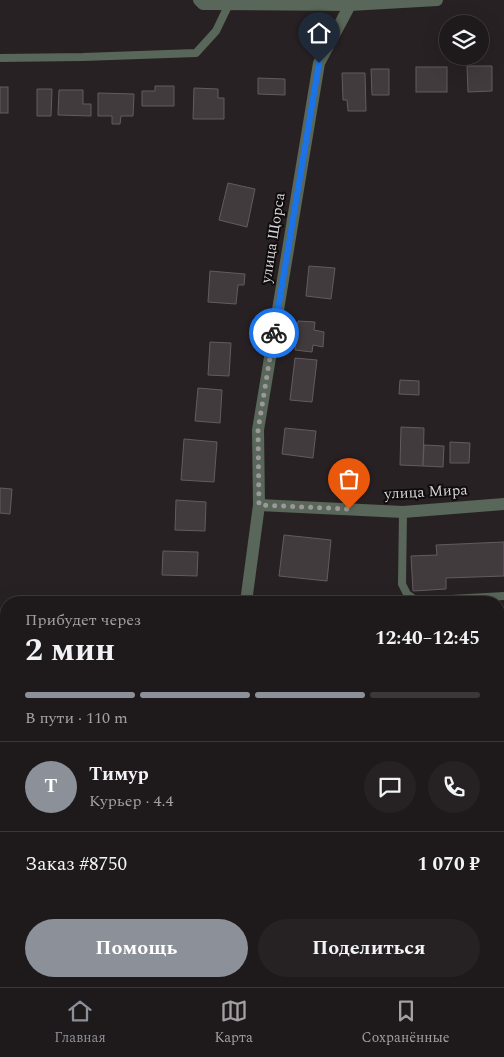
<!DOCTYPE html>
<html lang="ru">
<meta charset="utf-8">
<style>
:root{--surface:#1e191b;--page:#262224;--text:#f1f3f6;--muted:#a1a0a3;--line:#3c383a;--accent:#8c9099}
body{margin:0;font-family:Spectral,serif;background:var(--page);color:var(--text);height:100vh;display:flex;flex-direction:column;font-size:19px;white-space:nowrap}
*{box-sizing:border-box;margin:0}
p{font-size:16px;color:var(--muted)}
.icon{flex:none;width:28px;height:28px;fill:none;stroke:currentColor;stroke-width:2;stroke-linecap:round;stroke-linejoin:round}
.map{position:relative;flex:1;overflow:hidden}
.drawer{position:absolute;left:0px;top:596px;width:505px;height:391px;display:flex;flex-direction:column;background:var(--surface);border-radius:20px 20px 0 0;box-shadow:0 5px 20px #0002,0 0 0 1px var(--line)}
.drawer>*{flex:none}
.buttons{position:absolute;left:439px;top:15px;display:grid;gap:10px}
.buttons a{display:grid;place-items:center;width:50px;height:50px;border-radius:50%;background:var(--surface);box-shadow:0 5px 20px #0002,0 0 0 1px var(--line);font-size:25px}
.pin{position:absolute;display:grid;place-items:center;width:42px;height:42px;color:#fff;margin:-51px -21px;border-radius:50% 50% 50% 0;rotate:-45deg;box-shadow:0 0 5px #0007}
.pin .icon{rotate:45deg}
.courier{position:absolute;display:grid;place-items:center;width:50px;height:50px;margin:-25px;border:4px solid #1a73e8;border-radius:50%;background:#fff;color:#222;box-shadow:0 1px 6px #0007}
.headline em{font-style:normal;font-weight:700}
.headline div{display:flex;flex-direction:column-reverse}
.headline{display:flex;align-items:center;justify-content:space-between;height:85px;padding:0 25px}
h1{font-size:32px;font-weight:700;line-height:38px}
.bar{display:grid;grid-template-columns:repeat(4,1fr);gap:8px 5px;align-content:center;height:60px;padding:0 25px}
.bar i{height:6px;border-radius:4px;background:var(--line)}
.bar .current{background:var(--accent)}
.bar p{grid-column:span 4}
.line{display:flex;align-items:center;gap:12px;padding:0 25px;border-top:1px solid var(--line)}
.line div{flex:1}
.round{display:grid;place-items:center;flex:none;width:52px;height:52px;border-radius:26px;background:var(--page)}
.cta{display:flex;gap:10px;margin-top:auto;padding:10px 25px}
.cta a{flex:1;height:58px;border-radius:30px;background:var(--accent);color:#fff;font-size:20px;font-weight:700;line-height:58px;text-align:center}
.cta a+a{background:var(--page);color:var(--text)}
.dock{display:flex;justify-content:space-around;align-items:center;height:70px;border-top:1px solid var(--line);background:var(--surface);font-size:14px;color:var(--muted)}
.dock a{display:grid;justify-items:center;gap:2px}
.dock .current{color:var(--accent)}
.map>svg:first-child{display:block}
</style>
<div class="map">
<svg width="504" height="987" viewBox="0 0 504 987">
<rect width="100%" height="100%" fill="#282124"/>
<g fill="#423b3e" stroke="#635b5e">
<polygon points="467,66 492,66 492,91 468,92"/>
<rect x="416" y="67" width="31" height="25"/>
<polygon points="371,69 389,69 389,95 372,95"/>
<polygon points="342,73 365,73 366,111 348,111 347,100 343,100"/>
<polygon points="258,78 285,79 285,95 258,94"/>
<polygon points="155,86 174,86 174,106 142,106 142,91 155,91"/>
<rect x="0" y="87" width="8" height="26"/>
<polygon points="194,88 218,89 218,98 224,98 224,119 193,119"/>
<polygon points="37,89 52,89 51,116 37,116"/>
<polygon points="59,90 83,90 83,104 91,104 91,116 58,115"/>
<polygon points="98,93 134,94 133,116 121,116 120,124 112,124 112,116 98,116"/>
<polygon points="228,183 255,189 247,227 219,220"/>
<polygon points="309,266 335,268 331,299 306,296"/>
<polygon points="210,271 245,274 244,285 238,285 236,304 208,302"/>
<polygon points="298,321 315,322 314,330 324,332 323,347 313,345 312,352 295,350"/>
<polygon points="210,342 231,343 229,376 208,375"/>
<polygon points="295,358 317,360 312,402 290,400"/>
<polygon points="400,380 419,381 419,395 399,394"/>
<polygon points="198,388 222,390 220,423 195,421"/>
<polygon points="401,427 424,428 423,466 400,465"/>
<polygon points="285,428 316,431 313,458 282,454"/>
<polygon points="184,439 217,442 214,482 181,480"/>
<polygon points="450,442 470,443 469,463 450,463"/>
<polygon points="424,445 444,446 443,467 423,466"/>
<polygon points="0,488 12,489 10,514 0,513"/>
<polygon points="176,500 206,502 205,531 175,530"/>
<polygon points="284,535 331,540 327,581 279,576"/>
<polygon points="504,542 504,576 446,578 446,589 413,591 411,556 437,555 436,545"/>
<polygon points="163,551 198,552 197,576 162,575"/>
<polygon points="504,837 504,865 499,866 499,838"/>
<polygon points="4,950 6,951 6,969 3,969"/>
</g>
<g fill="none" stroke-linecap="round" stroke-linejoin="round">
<g stroke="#586759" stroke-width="8">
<polyline points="0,58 83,57 196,53 216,31 229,4"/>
<polyline points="403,512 402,584 407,594 418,602"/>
<polyline points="416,601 504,596"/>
<polyline points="499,654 504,653"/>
</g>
<g stroke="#586759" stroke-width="12">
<polyline points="199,0 203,4 350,5 437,0"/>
<polyline points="259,505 403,512 504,504"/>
<polyline points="246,602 259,505 258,430 319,63 350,5"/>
<polyline points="499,892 504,891"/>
<polyline points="0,903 6,903"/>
</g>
</g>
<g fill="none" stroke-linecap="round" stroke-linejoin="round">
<polyline stroke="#9c9799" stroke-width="5" stroke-dasharray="0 9" points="274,333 258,430 259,505 349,509"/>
<polyline stroke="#1a73e8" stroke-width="6" points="274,333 319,63"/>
</g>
<g text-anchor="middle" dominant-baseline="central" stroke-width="4" stroke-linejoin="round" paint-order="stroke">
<g font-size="15" fill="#dbd6d8" stroke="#0f0c0d">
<text transform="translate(273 238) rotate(-81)">улица Щорса</text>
<text transform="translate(426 492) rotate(-3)">улица Мира</text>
</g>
</g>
</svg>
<div class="buttons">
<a><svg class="icon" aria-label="layers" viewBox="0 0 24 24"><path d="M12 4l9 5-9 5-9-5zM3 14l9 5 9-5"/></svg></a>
</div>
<div class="pin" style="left:349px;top:509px;background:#ea580c"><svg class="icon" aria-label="bag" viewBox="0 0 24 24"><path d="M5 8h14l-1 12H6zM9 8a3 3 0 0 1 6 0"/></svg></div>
<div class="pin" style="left:319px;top:63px;background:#1f2937"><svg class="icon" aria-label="home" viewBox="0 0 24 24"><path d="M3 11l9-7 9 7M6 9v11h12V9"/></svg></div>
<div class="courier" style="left:274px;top:333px"><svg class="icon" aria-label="bike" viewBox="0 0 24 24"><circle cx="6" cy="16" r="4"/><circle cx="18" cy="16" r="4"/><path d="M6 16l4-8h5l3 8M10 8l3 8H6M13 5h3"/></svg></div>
<section class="drawer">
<div class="headline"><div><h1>2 мин</h1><p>Прибудет через</p></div><em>12:40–12:45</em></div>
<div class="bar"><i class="current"></i><i class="current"></i><i class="current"></i><i></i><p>В пути · 110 m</p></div>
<div class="line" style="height:90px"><b class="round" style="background:var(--accent);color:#fff">Т</b><div><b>Тимур</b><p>Курьер · 4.4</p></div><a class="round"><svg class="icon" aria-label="chat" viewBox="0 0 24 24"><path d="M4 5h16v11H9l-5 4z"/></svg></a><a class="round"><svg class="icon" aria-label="phone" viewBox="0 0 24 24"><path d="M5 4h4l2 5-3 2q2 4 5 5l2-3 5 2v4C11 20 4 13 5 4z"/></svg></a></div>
<div class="line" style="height:65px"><div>Заказ #8750</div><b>1 070 ₽</b></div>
<div class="cta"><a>Помощь</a><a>Поделиться</a></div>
</section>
</div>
<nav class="dock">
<a class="current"><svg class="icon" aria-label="home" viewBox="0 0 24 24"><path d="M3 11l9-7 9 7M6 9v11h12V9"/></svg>Главная</a>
<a><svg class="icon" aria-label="map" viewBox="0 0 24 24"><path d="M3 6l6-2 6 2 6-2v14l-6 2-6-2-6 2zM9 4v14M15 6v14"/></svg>Карта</a>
<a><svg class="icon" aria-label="saved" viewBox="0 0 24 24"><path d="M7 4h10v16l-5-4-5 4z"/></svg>Сохранённые</a>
</nav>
